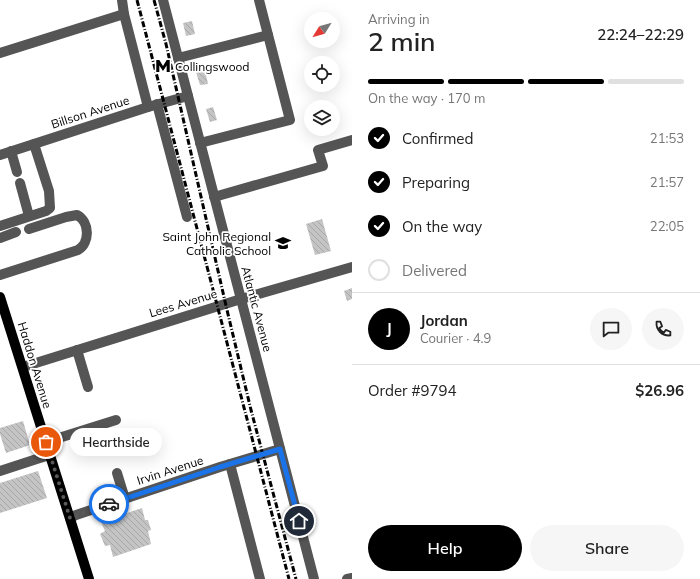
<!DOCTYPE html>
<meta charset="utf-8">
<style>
:root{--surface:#fff;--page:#f6f6f6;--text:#222;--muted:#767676;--line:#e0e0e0;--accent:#000}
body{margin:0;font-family:Mulish,sans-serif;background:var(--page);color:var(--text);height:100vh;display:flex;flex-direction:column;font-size:15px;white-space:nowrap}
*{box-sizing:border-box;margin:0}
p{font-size:13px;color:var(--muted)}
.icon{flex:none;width:22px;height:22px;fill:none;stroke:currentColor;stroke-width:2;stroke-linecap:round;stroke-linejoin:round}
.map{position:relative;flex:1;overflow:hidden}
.side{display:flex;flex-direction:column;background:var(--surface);width:348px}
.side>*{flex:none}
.needle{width:26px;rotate:233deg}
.fabs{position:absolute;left:304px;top:12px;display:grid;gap:8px}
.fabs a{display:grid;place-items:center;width:36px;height:36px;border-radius:50%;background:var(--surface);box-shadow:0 4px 16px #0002;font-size:20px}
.pin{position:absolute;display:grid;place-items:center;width:34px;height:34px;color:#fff;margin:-17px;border:2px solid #fff;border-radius:50%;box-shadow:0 1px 4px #0007}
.courier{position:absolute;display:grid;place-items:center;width:40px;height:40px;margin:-20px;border:3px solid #1a73e8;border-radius:50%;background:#fff;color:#222;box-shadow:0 1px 5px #0007}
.bubble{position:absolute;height:28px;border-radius:14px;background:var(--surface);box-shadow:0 4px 16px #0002;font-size:13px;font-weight:600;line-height:28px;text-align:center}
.overview em{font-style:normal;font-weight:600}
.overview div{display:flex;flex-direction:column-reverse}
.overview{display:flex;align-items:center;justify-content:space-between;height:68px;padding:0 16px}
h1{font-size:26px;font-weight:600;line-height:30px}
.bar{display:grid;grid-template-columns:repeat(4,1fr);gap:6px 4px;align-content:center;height:48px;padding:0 16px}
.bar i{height:5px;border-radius:3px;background:var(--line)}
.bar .on{background:var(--accent)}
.bar p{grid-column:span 4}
.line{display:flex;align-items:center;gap:10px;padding:0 16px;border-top:1px solid var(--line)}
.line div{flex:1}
.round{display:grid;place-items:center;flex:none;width:42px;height:42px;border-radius:21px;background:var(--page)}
ol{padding:0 16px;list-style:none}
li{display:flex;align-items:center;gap:12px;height:44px}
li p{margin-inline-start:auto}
li .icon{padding:4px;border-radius:50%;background:var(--accent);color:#fff;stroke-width:4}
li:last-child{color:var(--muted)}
li i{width:22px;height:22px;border:2px solid var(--line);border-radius:50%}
.button{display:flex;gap:8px;margin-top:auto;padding:8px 16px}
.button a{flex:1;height:46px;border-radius:24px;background:var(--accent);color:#fff;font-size:16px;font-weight:600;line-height:46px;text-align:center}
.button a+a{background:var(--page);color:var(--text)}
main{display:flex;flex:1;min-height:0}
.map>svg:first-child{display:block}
</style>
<main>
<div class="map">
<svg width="352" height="579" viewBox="0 0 352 579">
<defs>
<pattern id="building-back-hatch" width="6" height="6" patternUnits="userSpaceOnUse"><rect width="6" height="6" fill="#c4c4c4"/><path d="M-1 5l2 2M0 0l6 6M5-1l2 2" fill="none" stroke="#a7a7a7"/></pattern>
</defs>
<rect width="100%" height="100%" fill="#fff"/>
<g fill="url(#building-back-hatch)">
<polygon points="192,21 195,34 186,36 183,23"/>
<polygon points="205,70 208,84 200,85 196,72"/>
<polygon points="213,107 217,120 210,122 206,109"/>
<polygon points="322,219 331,251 315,255 306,224"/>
<polygon points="352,288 352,299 347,301 344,291"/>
<polygon points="23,421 30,445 6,453 0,434 0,428"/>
<polygon points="38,471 47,498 0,513 0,483"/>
<polygon points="142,508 145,520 148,520 151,530 148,531 151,544 113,557 110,545 105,546 100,534 105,531 101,522"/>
</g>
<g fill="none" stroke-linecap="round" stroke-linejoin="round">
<g stroke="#555" stroke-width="10">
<polyline points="122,0 124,14 148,107"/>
<polyline points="163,0 314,579"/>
<polyline points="0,53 124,14"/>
<polyline points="178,58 268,35"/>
<polyline points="157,104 187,217"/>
<polyline points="200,143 290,120 259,0"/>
<polyline points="11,151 17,172"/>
<polyline points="0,155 148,107 188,96"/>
<polyline points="20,183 29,216"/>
<polyline points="214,197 323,166 318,150 352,140"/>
<polyline points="0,226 46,211 50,208 49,191 34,144"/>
<polyline points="0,238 16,232"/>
<path d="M0 275 78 250C90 243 90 222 77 215L66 217 29 229"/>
<polyline points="77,350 88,387"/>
<polyline points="23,367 241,299 352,267"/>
<polyline points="46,442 116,420"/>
<polyline points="230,464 260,579"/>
<polyline points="0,471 49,455"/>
<polyline points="117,473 125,499"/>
<polyline points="70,518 76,515 220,467 280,449"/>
<polyline points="347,579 352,578"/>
</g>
<polyline stroke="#000" stroke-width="10" points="0,297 89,579"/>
<g stroke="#000" stroke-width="3" stroke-dasharray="6 2 1 2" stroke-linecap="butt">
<polyline points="137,0 289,579"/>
<polyline points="154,0 166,44 227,310 251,410 296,579"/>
</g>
</g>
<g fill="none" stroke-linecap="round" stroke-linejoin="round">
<polyline stroke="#595959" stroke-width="4" stroke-dasharray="0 7.2" points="46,442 70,518 109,504"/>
<polyline stroke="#1a73e8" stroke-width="5" points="109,504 220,467 280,449 299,521"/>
</g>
<defs>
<symbol id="metro-bare" viewBox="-9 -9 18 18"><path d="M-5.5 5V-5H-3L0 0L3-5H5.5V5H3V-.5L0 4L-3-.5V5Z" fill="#000" stroke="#fff" stroke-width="2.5" paint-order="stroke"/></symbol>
<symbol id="school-bare" viewBox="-9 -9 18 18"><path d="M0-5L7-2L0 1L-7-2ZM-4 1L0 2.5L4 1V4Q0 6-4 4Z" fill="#000" stroke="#fff" stroke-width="2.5" paint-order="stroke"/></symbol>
</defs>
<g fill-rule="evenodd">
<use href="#metro-bare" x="152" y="55" width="22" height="22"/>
<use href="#school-bare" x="272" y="232" width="22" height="22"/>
</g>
<g text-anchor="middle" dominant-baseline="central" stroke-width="3.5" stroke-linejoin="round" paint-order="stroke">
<g font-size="12" fill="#000" stroke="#fff" text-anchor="start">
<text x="175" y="66">Collingswood</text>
<text x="271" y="236" text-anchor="end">Saint John Regional<tspan x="271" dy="14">Catholic School</tspan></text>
</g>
<g font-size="12" fill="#000" stroke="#fff">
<text transform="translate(90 112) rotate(-18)">Billson Avenue</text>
<text transform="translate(183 303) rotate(-17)">Lees Avenue</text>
<text transform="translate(257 309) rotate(75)">Atlantic Avenue</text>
<text transform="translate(35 365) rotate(73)">Haddon Avenue</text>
<text transform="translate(170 470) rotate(-18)">Irvin Avenue</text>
</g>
</g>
</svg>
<div class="fabs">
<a><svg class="needle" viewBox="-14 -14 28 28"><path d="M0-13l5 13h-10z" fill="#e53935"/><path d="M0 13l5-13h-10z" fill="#767676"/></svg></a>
<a><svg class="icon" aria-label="locate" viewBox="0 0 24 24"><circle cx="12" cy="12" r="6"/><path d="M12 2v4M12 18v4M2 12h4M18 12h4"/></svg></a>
<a><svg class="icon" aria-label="layers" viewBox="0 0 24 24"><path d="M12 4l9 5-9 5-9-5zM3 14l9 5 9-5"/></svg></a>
</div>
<div class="pin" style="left:46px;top:442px;background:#ea580c"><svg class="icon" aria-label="bag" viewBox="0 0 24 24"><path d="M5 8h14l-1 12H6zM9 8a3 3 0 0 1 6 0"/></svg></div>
<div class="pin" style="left:299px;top:521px;background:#1f2937"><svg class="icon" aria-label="home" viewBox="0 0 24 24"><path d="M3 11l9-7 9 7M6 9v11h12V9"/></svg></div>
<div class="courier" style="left:109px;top:504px"><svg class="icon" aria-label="car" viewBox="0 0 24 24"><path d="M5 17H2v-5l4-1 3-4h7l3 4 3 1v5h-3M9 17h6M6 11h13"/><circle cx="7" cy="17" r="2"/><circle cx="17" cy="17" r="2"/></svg></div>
<div class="bubble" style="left:70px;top:428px;width:92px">Hearthside</div>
</div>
<section class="side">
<div class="overview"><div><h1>2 min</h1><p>Arriving in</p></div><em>22:24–22:29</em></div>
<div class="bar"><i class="on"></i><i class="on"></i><i class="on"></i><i></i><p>On the way · 170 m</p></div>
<ol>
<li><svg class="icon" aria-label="check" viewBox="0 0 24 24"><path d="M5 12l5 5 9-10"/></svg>Confirmed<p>21:53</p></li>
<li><svg class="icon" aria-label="check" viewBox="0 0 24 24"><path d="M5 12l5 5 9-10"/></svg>Preparing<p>21:57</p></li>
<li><svg class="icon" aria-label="check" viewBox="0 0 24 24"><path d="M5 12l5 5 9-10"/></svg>On the way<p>22:05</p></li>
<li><i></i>Delivered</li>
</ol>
<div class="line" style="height:72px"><b class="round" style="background:var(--accent);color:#fff">J</b><div><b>Jordan</b><p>Courier · 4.9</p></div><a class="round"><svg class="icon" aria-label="chat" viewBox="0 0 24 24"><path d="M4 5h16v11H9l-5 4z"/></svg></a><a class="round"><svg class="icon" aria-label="phone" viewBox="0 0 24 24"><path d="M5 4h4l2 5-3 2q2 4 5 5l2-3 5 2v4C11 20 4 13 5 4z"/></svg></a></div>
<div class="line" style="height:52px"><div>Order #9794</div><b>$26.96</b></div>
<div class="button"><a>Help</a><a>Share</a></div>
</section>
</main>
